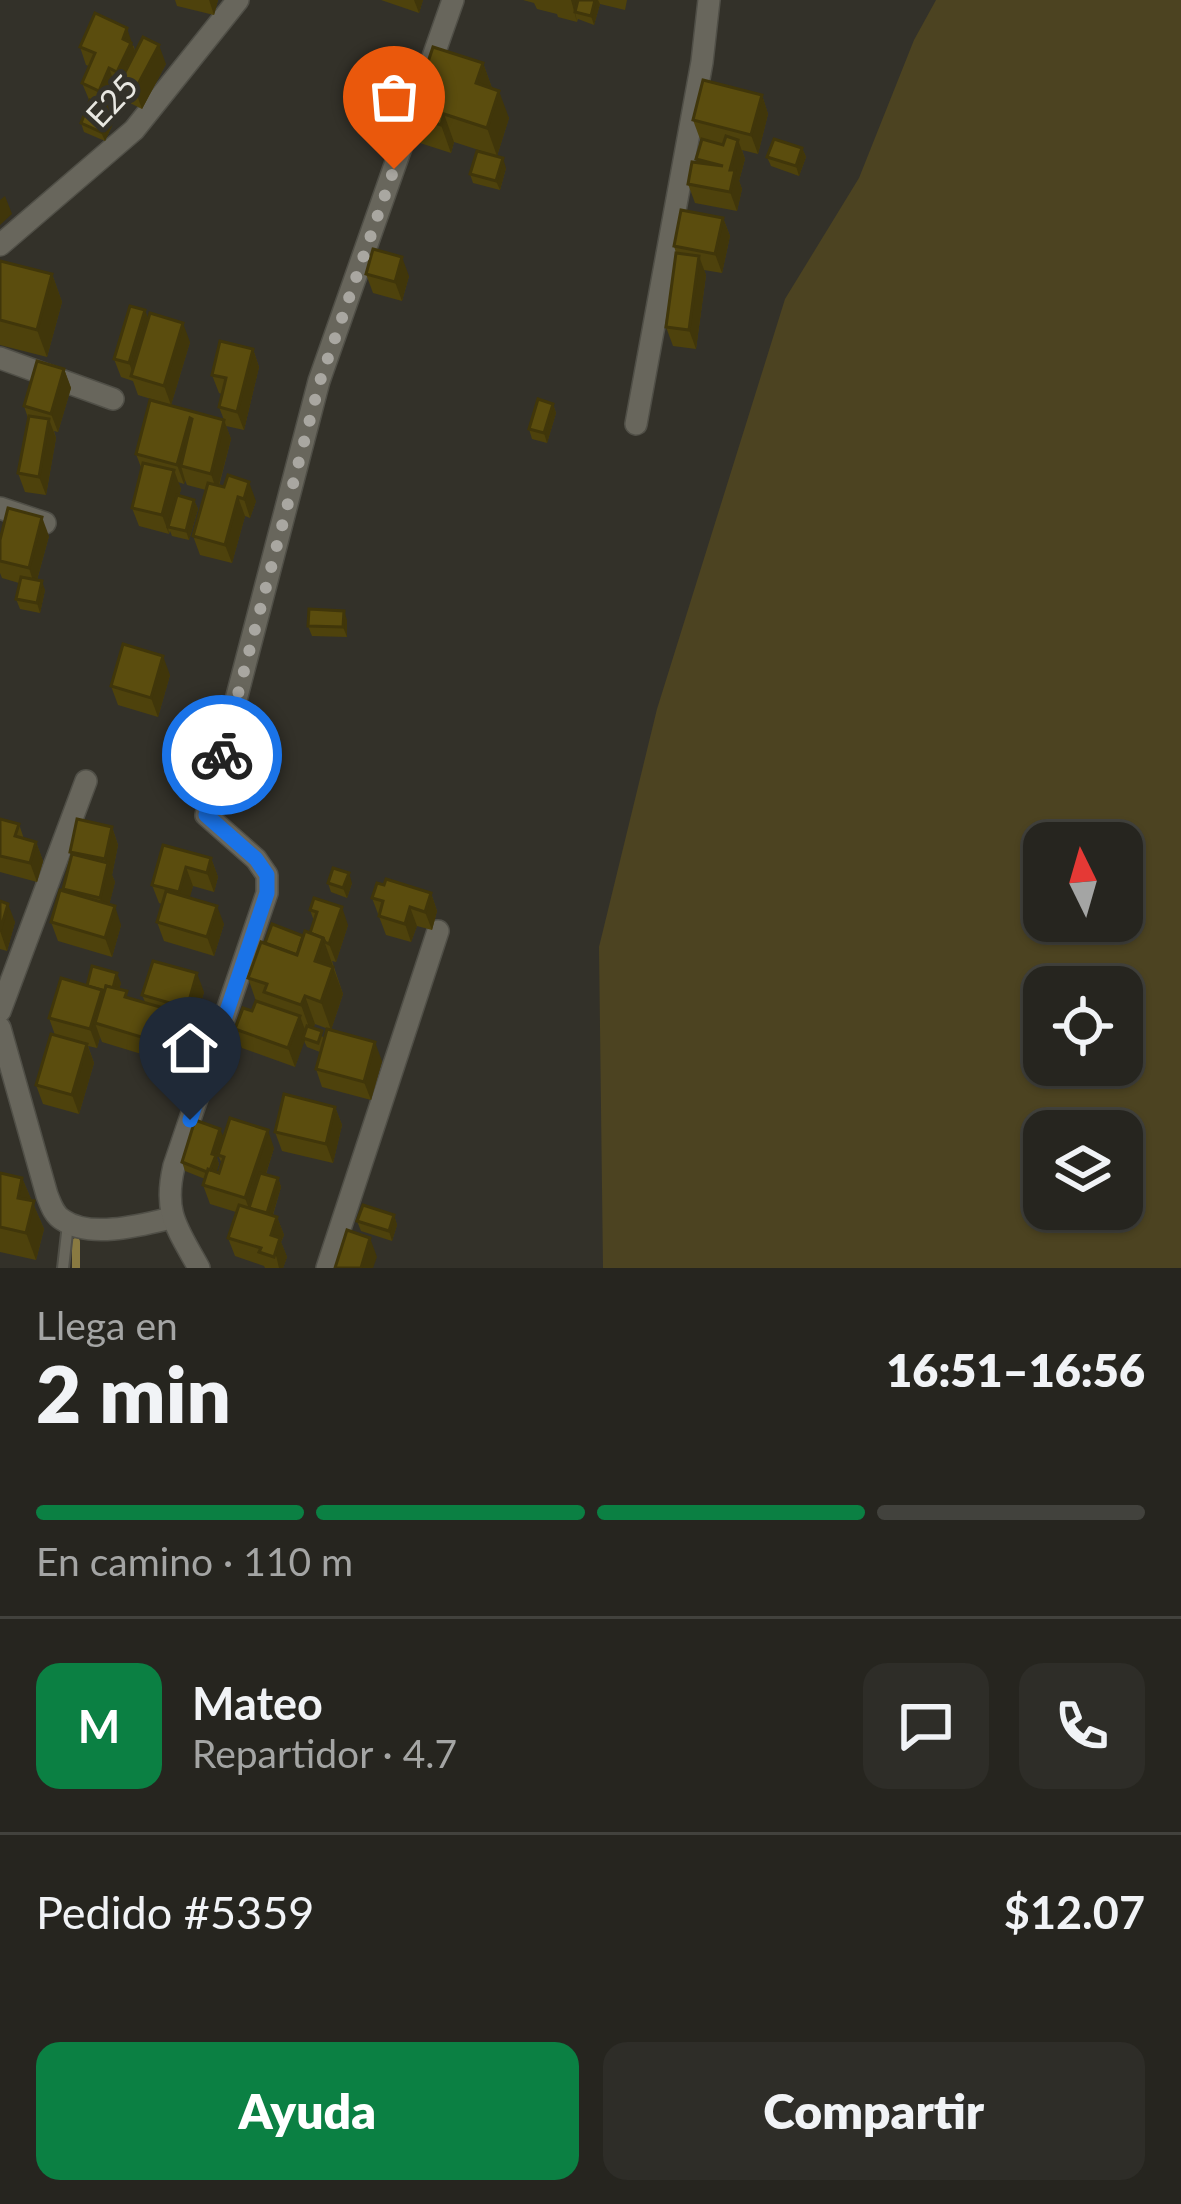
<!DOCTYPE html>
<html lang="es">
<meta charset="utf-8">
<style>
:root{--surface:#26251f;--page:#2e2d28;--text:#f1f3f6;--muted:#a4a5a4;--line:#42423d;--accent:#0b8043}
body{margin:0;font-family:Lato,sans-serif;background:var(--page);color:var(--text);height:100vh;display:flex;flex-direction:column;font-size:45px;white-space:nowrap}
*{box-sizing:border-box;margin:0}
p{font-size:39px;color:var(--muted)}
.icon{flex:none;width:66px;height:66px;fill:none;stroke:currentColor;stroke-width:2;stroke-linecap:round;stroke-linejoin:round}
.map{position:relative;height:1268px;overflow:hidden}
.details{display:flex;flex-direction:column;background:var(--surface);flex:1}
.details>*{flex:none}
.needle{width:78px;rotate:355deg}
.buttons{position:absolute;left:1023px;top:822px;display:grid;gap:24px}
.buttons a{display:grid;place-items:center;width:120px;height:120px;border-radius:24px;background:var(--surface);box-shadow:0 3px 9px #0004,0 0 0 3px var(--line);font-size:60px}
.pin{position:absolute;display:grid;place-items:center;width:102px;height:102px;color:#fff;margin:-123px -51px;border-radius:50% 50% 50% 0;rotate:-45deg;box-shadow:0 0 12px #0007}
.pin .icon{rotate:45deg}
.courier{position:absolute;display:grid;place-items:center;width:120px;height:120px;margin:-60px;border:9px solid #1a73e8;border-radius:50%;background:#fff;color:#222;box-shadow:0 3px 15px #0007}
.headline em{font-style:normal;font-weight:800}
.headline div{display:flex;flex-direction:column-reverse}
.headline{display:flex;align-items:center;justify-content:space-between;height:204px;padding:0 36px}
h1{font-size:78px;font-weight:800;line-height:90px}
.bar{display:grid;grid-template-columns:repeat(4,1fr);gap:18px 12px;align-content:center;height:144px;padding:0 36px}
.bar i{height:15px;border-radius:9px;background:var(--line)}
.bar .selected{background:var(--accent)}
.bar p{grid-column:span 4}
.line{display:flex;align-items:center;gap:30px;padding:0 36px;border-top:3px solid var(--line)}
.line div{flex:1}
.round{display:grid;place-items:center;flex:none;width:126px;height:126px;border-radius:24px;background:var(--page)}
.cta{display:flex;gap:24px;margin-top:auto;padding:24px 36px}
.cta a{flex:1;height:138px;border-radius:24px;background:var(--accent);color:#fff;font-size:48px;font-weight:800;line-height:138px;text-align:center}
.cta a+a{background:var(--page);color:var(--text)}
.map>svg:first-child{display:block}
</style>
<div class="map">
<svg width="1181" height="1268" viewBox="0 0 1181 1268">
<rect width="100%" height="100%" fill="#333129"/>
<path fill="#4c4321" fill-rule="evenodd" d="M936 0H1181V1268H603L599 947 657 709 785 299 859 178 914 40ZM1044 843H1122V921H1044ZM1044 987H1122V1065H1044ZM1044 1131H1122V1209H1044Z"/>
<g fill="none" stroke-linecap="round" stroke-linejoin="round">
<polyline stroke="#897a41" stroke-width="8" points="76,1242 76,1268"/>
<defs>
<polyline id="lane" points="63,1268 68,1224"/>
<g id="street">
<polyline points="0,245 134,130 238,0"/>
<polyline points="0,358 113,399"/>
<polyline points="636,424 702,62 709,0"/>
<polyline points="0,508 45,523"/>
<polyline points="0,1011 86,781"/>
<path d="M0 1028 47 1195C51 1205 54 1215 63 1220 90 1239 142 1225 171 1218"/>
<path d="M199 1268C177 1228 163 1213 174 1166L267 893V875L256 859 206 815 319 381 453 0"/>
<polyline points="327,1268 438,931"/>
</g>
</defs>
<use href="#lane" stroke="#504f47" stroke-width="14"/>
<use href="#street" stroke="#504f47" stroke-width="24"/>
<use href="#lane" stroke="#68665c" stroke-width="10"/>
<use href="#street" stroke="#68665c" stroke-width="21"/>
</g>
<g fill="#4e420c" fill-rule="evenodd">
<polygon points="175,0 218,0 214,15 177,6"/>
<polygon points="381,0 423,0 419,13"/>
<polygon points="523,0 627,0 625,10 600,4 594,25 578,19 577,22 558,17 557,14 537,9 534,3"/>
<polygon points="134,46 135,53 166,64 142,109 126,101 122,90 116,87 107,108 115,119 105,141 84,132 81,123 90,102 82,83 89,66 86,65 80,47"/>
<polygon points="483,63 492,88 509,118 497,156 454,142 451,153 420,143 410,116"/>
<polygon points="762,95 768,114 758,154 742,150 745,159 739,181 742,189 737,211 695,203 688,184 698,163 696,159 702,140 700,139 693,120"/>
<polygon points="802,148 806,157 799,176 771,166 767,157"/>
<polygon points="506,168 500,190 473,183 470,174"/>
<polygon points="723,218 730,236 722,273 704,270 706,275 696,349 673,346 666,327 676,253 674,246"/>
<polygon points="0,261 52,274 62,302 47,357 0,345"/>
<polygon points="366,274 409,276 402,301 373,293"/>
<polygon points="145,310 148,319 190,342 171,405 138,395 133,381 121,377 114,359"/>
<polygon points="253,349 259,367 244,430 226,426 231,439 219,486 256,501 250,518 245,516 232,563 200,555 193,536 206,490 187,485 185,480 184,484 178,482 181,489 179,496 194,500 198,509 189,540 172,536 170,531 169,534 139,526 132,508 142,470 136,454 150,400 224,420 219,407 222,394 219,393 212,375"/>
<polygon points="64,369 71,388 58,432 54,431 56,438 46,495 25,492 18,473 28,418 24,406"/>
<polygon points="553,404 556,413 547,443 532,439 529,429"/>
<polygon points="49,536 37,580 45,590 40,613 20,609 16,599 19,583 2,578 0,573 0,540"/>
<polygon points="347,620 347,637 312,636 308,626"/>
<polygon points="170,675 158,717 118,705 111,686"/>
<polygon points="0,819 19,824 24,839 36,842 43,861 37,882 0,872"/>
<polygon points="112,827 118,845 112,875 115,882 109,905 121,925 112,957 58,941 51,922 64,891 63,889 71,856 70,852"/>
<polygon points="163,845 211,858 218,877 214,892 193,886 189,898 224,924 214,956 164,941 157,922 162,904 159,903 152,885"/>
<polygon points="328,883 352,883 347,898 331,892"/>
<polygon points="431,893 437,911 432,930 417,926 411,942 386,935 372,898"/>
<polygon points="0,901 15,922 7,951 0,949"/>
<polygon points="310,910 348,925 336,962 332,961 343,994 331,1030 315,1024 313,1028 324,1038 382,1061 371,1100 322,1087 316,1069 320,1052 307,1047 304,1041 295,1067 242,1048 235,1029 252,1011 256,1001 248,978 265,943 310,933 314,921"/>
<polygon points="121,983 119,989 129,998 145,1002 142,995 204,992 194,1027 178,1022 181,1029 171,1063 102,1042 100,1037 97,1048 88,1046 94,1063 79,1114 43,1104 36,1085 55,1035 49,1018 87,985"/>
<polygon points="335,1107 342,1125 333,1163 282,1151 275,1132"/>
<path d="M224 1138 274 1148 266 1174 278 1178 281 1187 273 1215 277 1217 284 1235 281 1242 287 1257 283 1268H265L264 1266 235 1256 228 1238 236 1212 210 1204 203 1185 205 1179 185 1171 182 1162ZM223 1140 218 1155 222 1164 219 1173 216 1172 219 1164 217 1158Z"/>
<polygon points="0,1173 22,1178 44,1229 36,1260 0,1252"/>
<polygon points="394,1215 397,1225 392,1241 361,1231 357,1221"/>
</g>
<g fill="#40360a">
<polygon points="209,0 218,0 214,15"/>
<polygon points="414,0 423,0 419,13"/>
<polygon points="571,0 583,0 575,12 577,22"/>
<polygon points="595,0 598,0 600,4 594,25 591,16"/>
<polygon points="127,28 138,61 121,83 117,72 123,39"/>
<polygon points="159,45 166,64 142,109 135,90"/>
<polygon points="483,63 493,91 476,83"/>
<polygon points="109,68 116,87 106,110 99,91"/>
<polygon points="499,91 509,118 497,156 487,128"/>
<polygon points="762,95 768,114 758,154 751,135"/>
<polygon points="111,110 115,119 105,141 101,132"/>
<polygon points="444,114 454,142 451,153 441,125"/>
<polygon points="738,140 745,159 739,181 742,189 737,211 730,192 730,170"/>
<polygon points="802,148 806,157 799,176 796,166"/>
<polygon points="503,158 506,168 500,190 496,181"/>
<polygon points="5,196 12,214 0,225 0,200"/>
<polygon points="723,218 730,236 722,273 715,254"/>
<polygon points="699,256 706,275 696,349 689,330"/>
<polygon points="402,257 409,276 402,301 395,282"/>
<polygon points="52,274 62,302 47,357 37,330"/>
<polygon points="145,310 152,329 135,378 129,363"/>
<polygon points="183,323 190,342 171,405 164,386"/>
<polygon points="253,349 259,367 244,430 237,412"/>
<polygon points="64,369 71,388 58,432 51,414"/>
<polygon points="553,404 556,413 547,443 544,433"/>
<polygon points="190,418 197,437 181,466 185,480 184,484 177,465"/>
<polygon points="49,419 56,438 46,495 39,477"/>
<polygon points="224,420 231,439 217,492 211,474"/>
<polygon points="174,470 181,489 171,527 168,527 169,534 162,515"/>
<polygon points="249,482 256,501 250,518 244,499"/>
<polygon points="238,497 245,516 232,563 225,545"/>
<polygon points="194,500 198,509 189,540 186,531"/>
<polygon points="42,517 49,536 35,587 29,568"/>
<polygon points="42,581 45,590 40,613 37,603"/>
<polygon points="344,611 347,620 347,637 343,627"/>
<polygon points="163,656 170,675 158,717 151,698"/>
<polygon points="112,827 118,845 112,875 115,882 106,917 100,898 107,866 105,859"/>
<polygon points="36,842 43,861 37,882 30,863"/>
<polygon points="211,858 218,877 214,892 207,873"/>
<polygon points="186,867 193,886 186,911 179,892"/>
<polygon points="349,873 352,883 347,898 343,888"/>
<polygon points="431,893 437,911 432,930 425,912"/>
<polygon points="8,904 15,922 7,951 0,931"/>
<polygon points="115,906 121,925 112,957 105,938"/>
<polygon points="217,906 224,924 214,956 207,937"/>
<polygon points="342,907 348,925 336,962 329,944"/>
<polygon points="410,907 417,926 411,942 405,924"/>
<polygon points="323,938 333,966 325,988 315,961"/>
<polygon points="333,967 343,994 331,1030 321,1002"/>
<polygon points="117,973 121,983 115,1002 112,993"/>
<polygon points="197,973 204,992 194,1027 187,1008"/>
<polygon points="102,990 108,1008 95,1023 100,1037 97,1048 90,1029"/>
<polygon points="305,996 315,1024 311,1033 301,1005"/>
<polygon points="174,1011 181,1029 171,1063 164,1044"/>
<polygon points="300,1016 307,1035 295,1067 288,1048"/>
<polygon points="375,1042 382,1061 371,1100 364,1082"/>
<polygon points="87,1044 94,1063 79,1114 72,1095"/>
<polygon points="335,1107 342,1125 333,1163 326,1144"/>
<polygon points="220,1129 224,1138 217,1158 219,1164 213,1182 209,1172 212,1154"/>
<polygon points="268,1130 274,1148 254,1211 249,1209 245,1198"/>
<polygon points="22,1178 44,1229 36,1260 26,1233 18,1198"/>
<polygon points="278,1178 281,1187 270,1224 266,1215"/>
<polygon points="394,1215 397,1225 392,1241 389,1231"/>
<polygon points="277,1217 284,1235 281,1242 287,1257 283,1268 279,1268 271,1235"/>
<polygon points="370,1238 377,1257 373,1268 361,1268"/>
</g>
<g fill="#5b4d0e" stroke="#40360a" stroke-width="3">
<polygon points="578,0 595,0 591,16 575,12"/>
<polygon points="95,13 127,28 123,39 131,43 117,72 109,68 99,91 82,83 95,53 80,47"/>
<polygon points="143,37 159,45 135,90 120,82"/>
<polygon points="433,47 483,63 476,83 499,91 487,128 444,114 441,125 410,116"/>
<polygon points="703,80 762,95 751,135 693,120"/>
<polygon points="90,100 111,110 101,132 81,123"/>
<polygon points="726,136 738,140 730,170 735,170 730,192 688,184 692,162 723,166 696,159 702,139 723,145"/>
<polygon points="774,139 802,148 796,166 767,157"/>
<polygon points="477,151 503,158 496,181 470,174"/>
<polygon points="681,210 723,218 715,254 674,246"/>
<polygon points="373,249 402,257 395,282 366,274"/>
<polygon points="676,253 699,256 689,330 666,327"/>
<polygon points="0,261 52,274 37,330 0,320"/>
<polygon points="130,306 145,310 129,363 114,359"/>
<polygon points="150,313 183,323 164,386 131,376"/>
<polygon points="220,341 253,349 237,412 219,407 226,378 212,375"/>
<polygon points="37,361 64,369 51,414 24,406"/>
<polygon points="538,399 553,404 544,433 529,429"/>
<polygon points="150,400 224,420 211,474 181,466 192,419 190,418 177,465 136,454"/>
<polygon points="29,416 49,419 39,477 18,473"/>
<polygon points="143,463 174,470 162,515 132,508"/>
<polygon points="228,475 249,482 244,499 238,497 225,545 193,536 208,483 224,487"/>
<polygon points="177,495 194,500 186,531 168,527"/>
<polygon points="8,508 42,517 29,568 0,561 0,540"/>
<polygon points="21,577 42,581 37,603 16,599"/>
<polygon points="309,609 344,611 343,627 308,626"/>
<polygon points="123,644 163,656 151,698 111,686"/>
<polygon points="0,819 19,824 15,836 36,842 30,863 0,856"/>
<polygon points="77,819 112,827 105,859 70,852"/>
<polygon points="163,845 211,858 207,873 186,867 179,892 152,885"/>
<polygon points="72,854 108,863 100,898 63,889"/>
<polygon points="333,868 349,873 343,888 328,883"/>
<polygon points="386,879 431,893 425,912 410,907 405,924 379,916 383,901 372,898 377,883 384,885"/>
<polygon points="60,890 115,906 105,938 51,922"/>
<polygon points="166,891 217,906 207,937 157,922"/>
<polygon points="314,898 342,907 329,944 325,942 323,938 310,933 317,912 310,910"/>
<polygon points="0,901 8,904 0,931"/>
<polygon points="272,924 303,936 297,955 265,943"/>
<polygon points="305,931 323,938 315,961 333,967 321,1002 305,996 301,1005 264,992 267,984 248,978 261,942 297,955"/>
<polygon points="153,961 197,973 187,1008 142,995"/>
<polygon points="92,966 117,973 113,988 106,986 105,991 87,986"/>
<polygon points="61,978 102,990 90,1029 49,1018"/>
<polygon points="106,986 127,991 125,997 174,1011 164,1044 95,1023"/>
<polygon points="256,1001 300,1016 288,1048 235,1029 243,1008 252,1011"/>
<polygon points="307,1026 322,1031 318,1043 303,1038"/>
<polygon points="327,1029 375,1042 364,1082 316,1069"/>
<polygon points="51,1034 87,1044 72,1095 36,1085"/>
<polygon points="284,1094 335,1107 326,1144 275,1132"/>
<polygon points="230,1118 268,1130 245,1198 203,1185 208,1169 219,1173 224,1157 218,1155"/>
<polygon points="195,1120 220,1129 212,1154 216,1155 210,1170 208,1169 207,1172 182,1162"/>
<polygon points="0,1173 22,1178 18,1198 34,1201 26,1233 0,1227"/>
<polygon points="260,1173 278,1178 267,1213 249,1208"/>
<polygon points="239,1205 277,1217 271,1235 280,1238 274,1257 259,1252 261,1248 228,1238"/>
<polygon points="363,1205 394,1215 389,1231 357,1221"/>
<polygon points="347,1230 370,1238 361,1268 335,1268"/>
</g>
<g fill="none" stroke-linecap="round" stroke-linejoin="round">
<polyline stroke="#a9a7a1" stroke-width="12" stroke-dasharray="0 21.6" points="222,755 320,381 394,169"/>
<polyline stroke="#1a73e8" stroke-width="15" points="190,1120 267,893 267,875 256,859 206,815 222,755"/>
</g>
<g text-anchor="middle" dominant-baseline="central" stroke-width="10" stroke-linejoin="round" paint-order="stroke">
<g font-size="33" fill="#e8e7e1" stroke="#333129">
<text transform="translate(111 100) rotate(-47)">E25</text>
</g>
</g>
</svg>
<div class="buttons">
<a><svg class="needle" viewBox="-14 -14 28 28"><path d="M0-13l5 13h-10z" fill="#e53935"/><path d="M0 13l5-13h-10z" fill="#a4a5a4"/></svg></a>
<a><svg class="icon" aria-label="locate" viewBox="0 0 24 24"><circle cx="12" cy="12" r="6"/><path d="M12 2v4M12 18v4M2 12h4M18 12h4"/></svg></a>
<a><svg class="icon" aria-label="layers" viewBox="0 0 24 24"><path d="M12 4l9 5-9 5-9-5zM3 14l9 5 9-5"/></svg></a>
</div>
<div class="pin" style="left:394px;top:169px;background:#ea580c"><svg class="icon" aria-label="bag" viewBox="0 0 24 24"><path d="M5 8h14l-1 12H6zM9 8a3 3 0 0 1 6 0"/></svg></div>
<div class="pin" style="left:190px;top:1120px;background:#1f2937"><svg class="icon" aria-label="home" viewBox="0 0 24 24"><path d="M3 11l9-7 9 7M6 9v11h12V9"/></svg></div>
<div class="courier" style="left:222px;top:755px"><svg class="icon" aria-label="bike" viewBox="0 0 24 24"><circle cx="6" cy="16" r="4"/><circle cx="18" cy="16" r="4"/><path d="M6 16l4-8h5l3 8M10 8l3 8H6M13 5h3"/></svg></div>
</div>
<section class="details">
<div class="headline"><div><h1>2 min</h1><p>Llega en</p></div><em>16:51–16:56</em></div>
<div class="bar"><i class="selected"></i><i class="selected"></i><i class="selected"></i><i></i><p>En camino · 110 m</p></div>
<div class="line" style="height:216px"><b class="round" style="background:var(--accent);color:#fff">M</b><div><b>Mateo</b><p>Repartidor · 4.7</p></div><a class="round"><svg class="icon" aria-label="chat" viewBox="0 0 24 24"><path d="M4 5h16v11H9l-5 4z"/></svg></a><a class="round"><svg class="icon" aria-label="phone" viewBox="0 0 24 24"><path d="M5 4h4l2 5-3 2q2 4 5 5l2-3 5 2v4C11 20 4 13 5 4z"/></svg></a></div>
<div class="line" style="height:156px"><div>Pedido #5359</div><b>$12.07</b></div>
<div class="cta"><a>Ayuda</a><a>Compartir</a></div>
</section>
